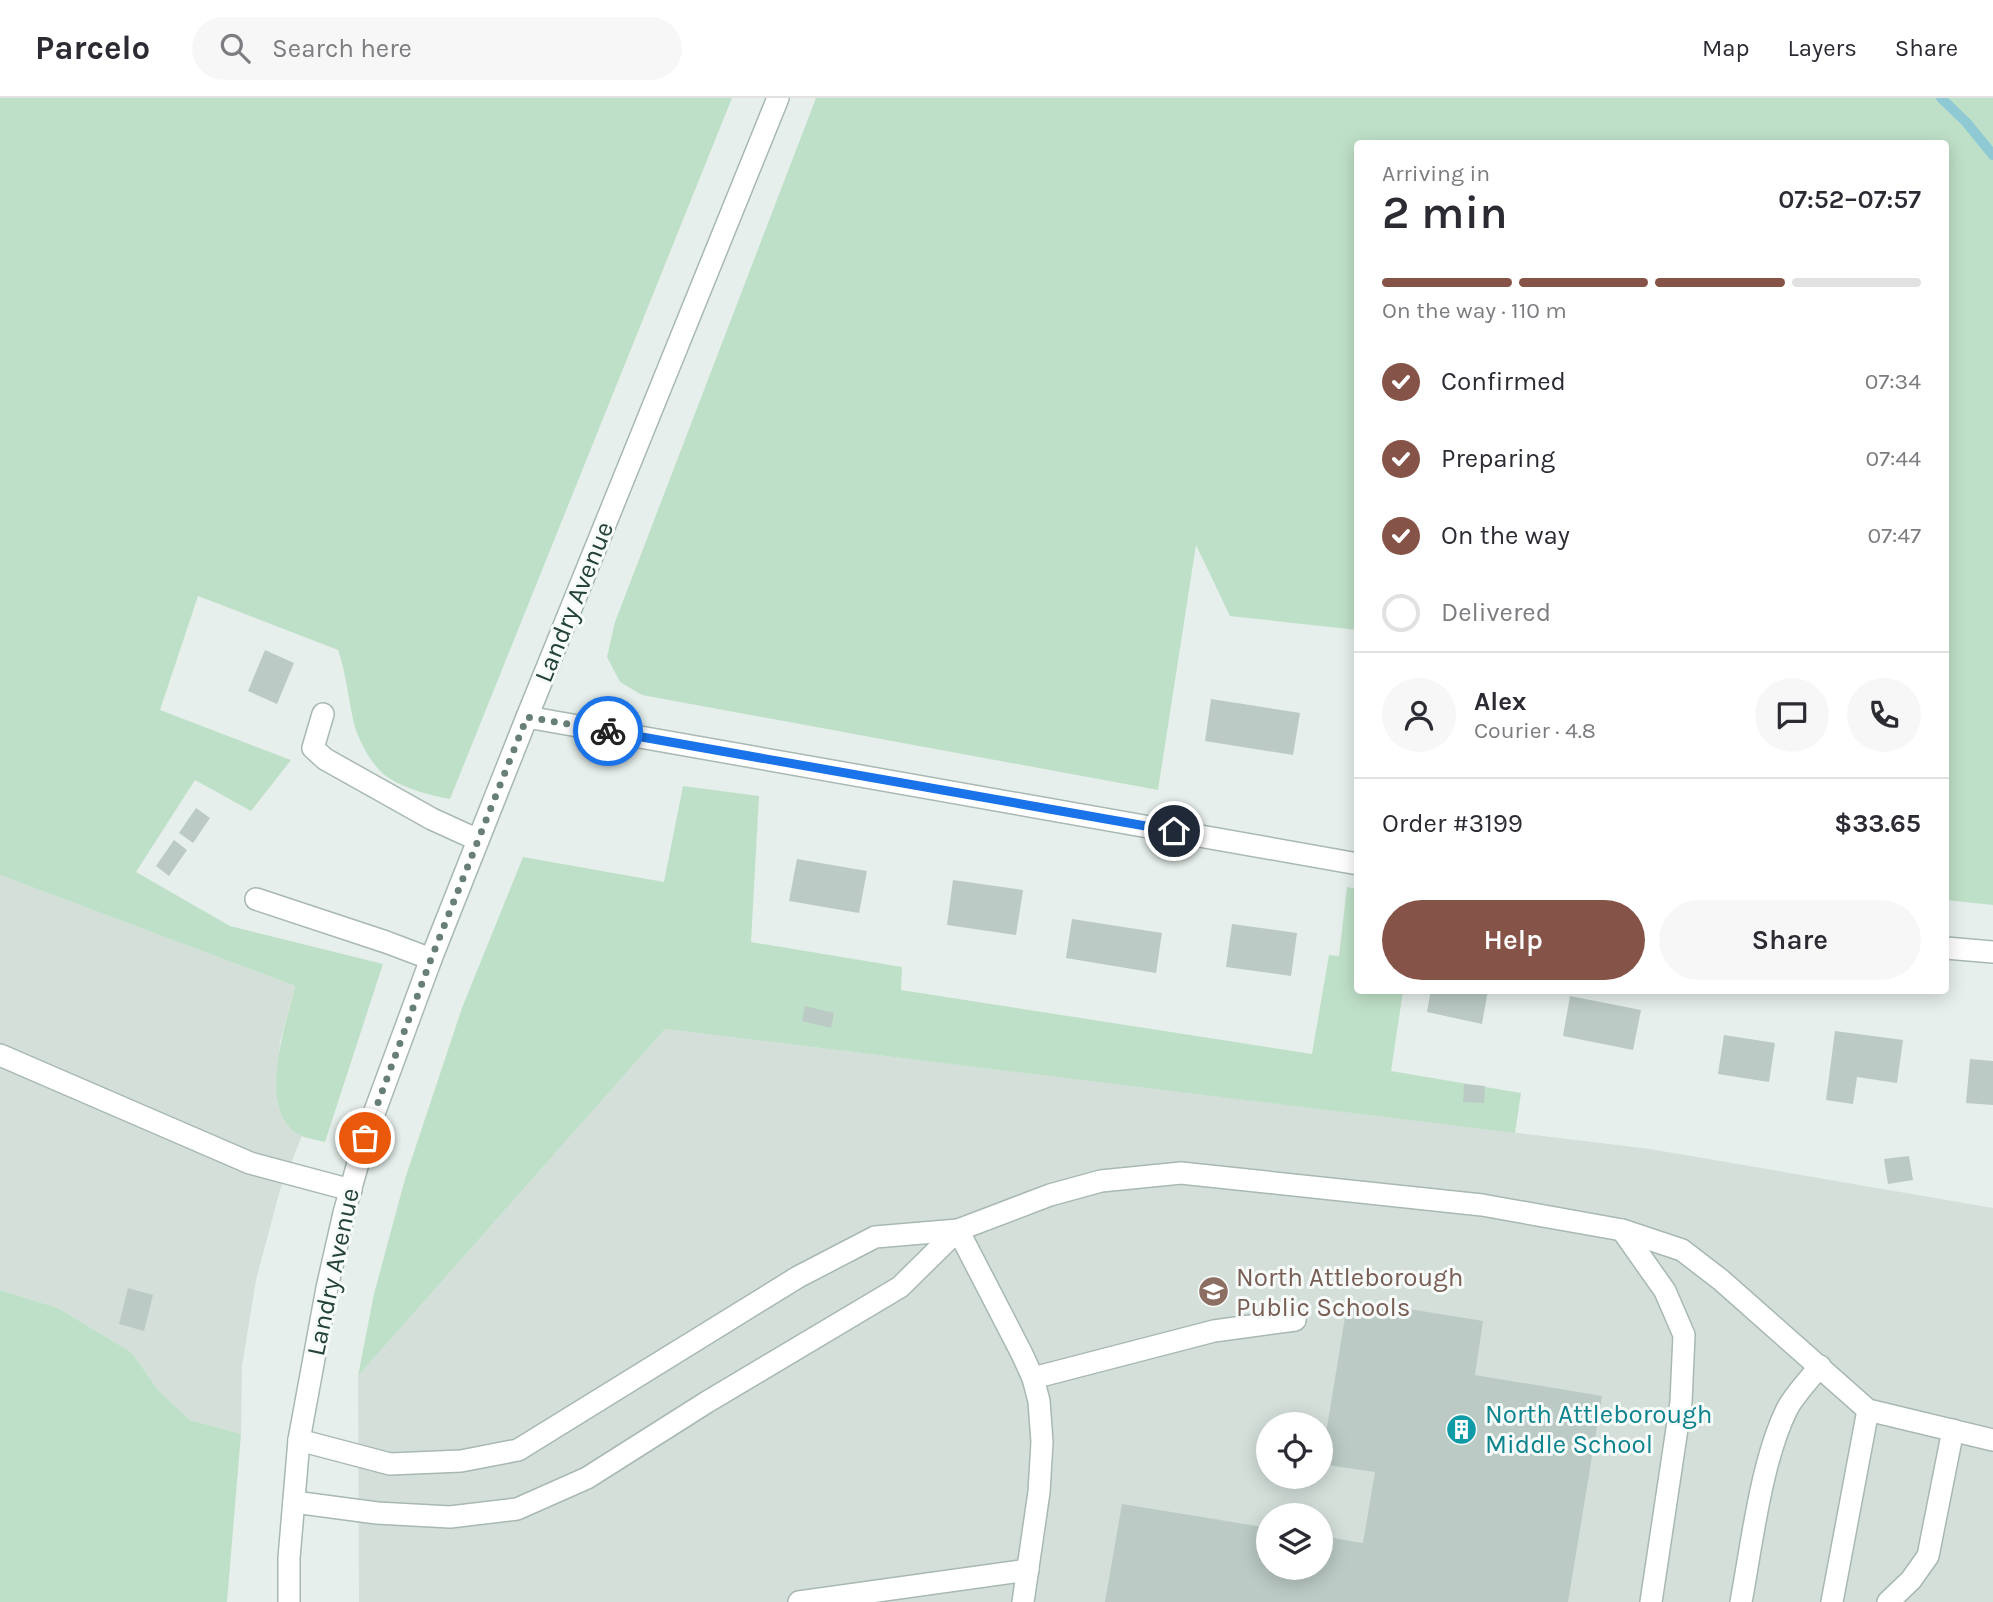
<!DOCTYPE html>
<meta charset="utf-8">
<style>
:root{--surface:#fff;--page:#f7f7f7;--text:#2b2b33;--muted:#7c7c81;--line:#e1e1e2;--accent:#855347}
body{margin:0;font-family:Karla,sans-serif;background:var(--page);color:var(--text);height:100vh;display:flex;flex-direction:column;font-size:26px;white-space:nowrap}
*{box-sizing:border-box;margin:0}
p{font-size:23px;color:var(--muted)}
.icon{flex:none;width:38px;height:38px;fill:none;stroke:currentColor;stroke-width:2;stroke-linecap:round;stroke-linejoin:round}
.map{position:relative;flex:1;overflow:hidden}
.sheet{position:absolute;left:1354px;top:42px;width:595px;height:854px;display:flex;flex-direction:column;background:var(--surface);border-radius:7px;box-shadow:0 4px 18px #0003}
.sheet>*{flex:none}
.controls{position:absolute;left:1256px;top:1314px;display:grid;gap:14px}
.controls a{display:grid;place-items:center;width:77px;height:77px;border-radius:50%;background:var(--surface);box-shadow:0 4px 18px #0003;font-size:35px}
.pin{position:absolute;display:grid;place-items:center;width:60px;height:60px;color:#fff;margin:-30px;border:4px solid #fff;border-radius:50%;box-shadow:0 2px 7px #0007}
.courier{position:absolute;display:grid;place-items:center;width:70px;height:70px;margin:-35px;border:5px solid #1a73e8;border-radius:50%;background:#fff;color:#222;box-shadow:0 2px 9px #0007}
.overview em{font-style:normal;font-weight:600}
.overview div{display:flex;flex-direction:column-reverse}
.overview{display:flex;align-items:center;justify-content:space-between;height:119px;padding:0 28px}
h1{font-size:46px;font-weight:600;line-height:52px}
.bar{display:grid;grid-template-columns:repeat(4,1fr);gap:10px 7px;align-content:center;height:84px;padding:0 28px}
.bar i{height:9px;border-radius:5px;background:var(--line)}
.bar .active{background:var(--accent)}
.bar p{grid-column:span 4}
.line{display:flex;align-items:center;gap:18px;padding:0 28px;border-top:2px solid var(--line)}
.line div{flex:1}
.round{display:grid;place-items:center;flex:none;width:74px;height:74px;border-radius:37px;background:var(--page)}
ol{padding:0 28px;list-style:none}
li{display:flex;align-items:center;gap:21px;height:77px}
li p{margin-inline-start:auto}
li .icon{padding:7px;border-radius:50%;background:var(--accent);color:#fff;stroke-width:4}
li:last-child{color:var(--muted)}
li i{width:38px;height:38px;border:4px solid var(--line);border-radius:50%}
.primary-button{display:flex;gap:14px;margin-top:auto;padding:14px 28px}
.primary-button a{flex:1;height:80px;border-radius:42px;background:var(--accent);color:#fff;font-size:28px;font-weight:600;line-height:80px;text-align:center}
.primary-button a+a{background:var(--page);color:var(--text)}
header{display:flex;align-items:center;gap:42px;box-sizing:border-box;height:98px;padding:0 35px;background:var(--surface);border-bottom:2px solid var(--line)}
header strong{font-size:33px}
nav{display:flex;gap:38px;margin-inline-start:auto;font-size:24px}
.search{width:490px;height:63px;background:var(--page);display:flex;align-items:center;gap:18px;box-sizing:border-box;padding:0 24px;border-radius:38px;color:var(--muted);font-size:26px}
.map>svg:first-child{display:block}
</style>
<header>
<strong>Parcelo</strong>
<div class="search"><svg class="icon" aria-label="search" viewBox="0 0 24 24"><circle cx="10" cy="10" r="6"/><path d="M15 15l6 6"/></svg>Search here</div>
<nav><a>Map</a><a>Layers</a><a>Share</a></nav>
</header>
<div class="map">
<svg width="1993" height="1504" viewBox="0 0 1993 1504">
<rect width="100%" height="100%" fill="#e6efeb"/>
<g fill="#d4dfda" fill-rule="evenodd">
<polygon points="0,777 295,888 280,945 276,987 278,1008 287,1025 302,1038 280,1092 256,1182 242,1268 241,1336 190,1322 159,1293 131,1254 58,1210 0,1192"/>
<path d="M665 931 1650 1051 1993 1110V1504H359L358 1278ZM1269 1326H1321V1379H1269ZM1269 1418H1321V1470H1269Z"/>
</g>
<g fill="#bfe0c8">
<path d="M0 0H732L450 701C429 697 408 692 389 680 373 671 356 639 353 621 348 598 346 575 338 552L198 498 160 612 291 662 251 713 195 682 136 774 230 828 383 866 325 1044C318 1042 310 1041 304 1039 252 1017 287 926 295 888L0 777Z"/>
<polygon points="816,0 1993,0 1993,807 1946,802 1946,46 1358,46 1358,532 1230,518 1196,447 1158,692 642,597 620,584 607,559 615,524"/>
<polygon points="683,688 759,698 751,844 902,869 901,892 1312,956 1329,857 1339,858 1347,789 1358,791 1358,892 1403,893 1391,973 1521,995 1515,1035 665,931 358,1278 374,1196 405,1081 462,910 523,759 664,784"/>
<polygon points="0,1192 58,1210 131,1254 159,1293 190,1322 241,1336 227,1504 0,1504"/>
</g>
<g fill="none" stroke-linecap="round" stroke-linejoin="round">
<polyline stroke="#8ec9d4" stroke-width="10" points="1941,0 1966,24 1993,57"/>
</g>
<g fill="#bbcac4">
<polygon points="265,552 294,565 277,606 248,593"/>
<polygon points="1211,601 1300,615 1293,657 1205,643"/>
<polygon points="196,710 210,720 193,745 179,735"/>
<polygon points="174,742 187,752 169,778 156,768"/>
<polygon points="797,761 867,773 859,815 789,803"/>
<polygon points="953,782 1023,792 1016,837 947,827"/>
<polygon points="1072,821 1162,835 1156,875 1066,860"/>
<polygon points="1232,826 1297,835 1291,878 1226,869"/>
<polygon points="1431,892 1488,892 1482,926 1427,914"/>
<polygon points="1570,898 1641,912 1633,952 1563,938"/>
<polygon points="805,908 834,915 831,930 802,923"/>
<polygon points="1835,933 1903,942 1897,985 1857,979 1853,1006 1826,1002"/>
<polygon points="1724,937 1775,945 1769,984 1718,976"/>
<polygon points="1970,961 1993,963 1993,1007 1966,1005"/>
<polygon points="1464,986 1485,988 1484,1005 1463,1004"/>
<polygon points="1909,1058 1913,1082 1888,1086 1884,1061"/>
<polygon points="128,1190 153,1197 144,1233 119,1226"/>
<polygon points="1348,1201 1483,1223 1475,1277 1602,1298 1568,1504 1105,1504 1122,1406 1269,1430 1269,1470 1321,1470 1321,1438 1363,1445 1375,1374 1321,1366"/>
</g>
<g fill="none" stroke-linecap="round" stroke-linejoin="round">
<defs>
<g id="minor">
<polyline points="323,616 313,650 325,661 432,721 478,742"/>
<polyline points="527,619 1358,766"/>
<polyline points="256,801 386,844 431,861"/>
<polyline points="1946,850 1993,854"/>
<polyline points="0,957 250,1065 351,1092"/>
<polyline points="958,1132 1022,1256 1033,1280 1039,1303 1042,1344 1039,1394 1023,1504"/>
<polyline points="1622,1132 1665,1193 1684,1237 1681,1304 1651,1504"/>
<polyline points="1033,1280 1214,1233 1295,1222"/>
<polyline points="299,1342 390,1366 461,1363 518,1352 798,1179 875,1139 958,1132 1050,1097 1101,1083 1181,1075 1482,1107 1622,1132 1682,1152 1721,1182 1868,1312 1993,1342"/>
<polyline points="294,1404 377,1415 450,1419 517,1411 587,1380 707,1304 900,1189 958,1132"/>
<polyline points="289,1504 289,1460 299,1342 327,1190 344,1115 365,1040 431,861 527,619 778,0"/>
<polyline points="799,1504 1028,1472"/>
<path d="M1741 1504C1752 1445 1761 1364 1787 1311 1795 1296 1809 1282 1820 1268"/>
<polyline points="1832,1504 1868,1312"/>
<polyline points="1888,1504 1911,1482 1928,1458 1953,1332"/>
</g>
</defs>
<use href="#minor" stroke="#a8b8b2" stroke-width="24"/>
<use href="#minor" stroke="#fff" stroke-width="21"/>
</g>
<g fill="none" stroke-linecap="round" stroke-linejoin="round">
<polyline stroke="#687f78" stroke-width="7" stroke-dasharray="0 12.6" points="365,1040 431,861 527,619 608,633"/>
<polyline stroke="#1a73e8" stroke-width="9" points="608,633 1174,733"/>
</g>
<defs>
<symbol id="school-disc" viewBox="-11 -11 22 22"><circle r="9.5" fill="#8d6e63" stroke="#f7fbf9"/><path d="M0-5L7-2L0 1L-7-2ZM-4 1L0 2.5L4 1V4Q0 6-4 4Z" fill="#fff"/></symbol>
<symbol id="building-disc" viewBox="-11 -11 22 22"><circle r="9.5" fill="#0f9aa8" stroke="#f7fbf9"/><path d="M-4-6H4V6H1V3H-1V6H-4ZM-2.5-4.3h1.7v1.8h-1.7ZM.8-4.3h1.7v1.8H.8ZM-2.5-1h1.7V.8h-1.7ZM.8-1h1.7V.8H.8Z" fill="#fff"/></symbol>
</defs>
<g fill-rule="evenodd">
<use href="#school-disc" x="1196" y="1176" width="35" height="35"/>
<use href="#building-disc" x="1444" y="1314" width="35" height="35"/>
</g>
<g text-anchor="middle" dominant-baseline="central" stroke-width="6" stroke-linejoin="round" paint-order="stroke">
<g font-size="26" fill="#24423a" stroke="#f7fbf9">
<text transform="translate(574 504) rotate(-68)">Landry Avenue</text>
<text transform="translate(333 1174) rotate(-78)">Landry Avenue</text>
</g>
<g font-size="26" fill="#785e54" stroke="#f7fbf9" text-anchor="start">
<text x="1236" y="1179">North Attleborough<tspan x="1236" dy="30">Public Schools</tspan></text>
</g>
<g font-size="26" fill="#0d838f" stroke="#f7fbf9" text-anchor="start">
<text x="1485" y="1316">North Attleborough<tspan x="1485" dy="30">Middle School</tspan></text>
</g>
</g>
</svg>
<div class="controls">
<a><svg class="icon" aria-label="locate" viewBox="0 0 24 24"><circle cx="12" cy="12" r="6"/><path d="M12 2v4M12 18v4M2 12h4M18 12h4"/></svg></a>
<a><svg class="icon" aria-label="layers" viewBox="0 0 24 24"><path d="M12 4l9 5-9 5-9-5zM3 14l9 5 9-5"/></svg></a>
</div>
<div class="pin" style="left:365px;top:1040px;background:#ea580c"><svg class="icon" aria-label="bag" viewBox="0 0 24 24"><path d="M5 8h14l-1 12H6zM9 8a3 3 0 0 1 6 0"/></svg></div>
<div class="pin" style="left:1174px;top:733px;background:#1f2937"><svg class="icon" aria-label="home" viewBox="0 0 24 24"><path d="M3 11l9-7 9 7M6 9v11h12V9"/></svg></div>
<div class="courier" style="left:608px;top:633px"><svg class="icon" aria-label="bike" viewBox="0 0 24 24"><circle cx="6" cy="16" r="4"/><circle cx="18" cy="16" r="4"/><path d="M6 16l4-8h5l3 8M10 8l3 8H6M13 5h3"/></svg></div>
<section class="sheet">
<div class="overview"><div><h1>2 min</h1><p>Arriving in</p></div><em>07:52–07:57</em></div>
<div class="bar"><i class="active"></i><i class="active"></i><i class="active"></i><i></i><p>On the way · 110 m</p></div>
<ol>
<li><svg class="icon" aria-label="check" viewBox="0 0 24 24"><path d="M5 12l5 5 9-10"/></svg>Confirmed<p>07:34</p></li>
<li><svg class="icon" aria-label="check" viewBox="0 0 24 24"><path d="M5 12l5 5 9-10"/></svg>Preparing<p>07:44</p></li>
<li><svg class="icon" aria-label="check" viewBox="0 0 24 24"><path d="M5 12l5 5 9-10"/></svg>On the way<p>07:47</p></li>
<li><i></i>Delivered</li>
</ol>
<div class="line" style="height:126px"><a class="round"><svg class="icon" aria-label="person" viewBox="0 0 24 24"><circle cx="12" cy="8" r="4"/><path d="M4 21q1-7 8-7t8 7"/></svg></a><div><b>Alex</b><p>Courier · 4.8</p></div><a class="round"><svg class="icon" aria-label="chat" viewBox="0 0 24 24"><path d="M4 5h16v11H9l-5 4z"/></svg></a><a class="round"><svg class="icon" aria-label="phone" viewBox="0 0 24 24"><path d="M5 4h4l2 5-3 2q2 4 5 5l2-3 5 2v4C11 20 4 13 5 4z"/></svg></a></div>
<div class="line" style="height:91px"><div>Order #3199</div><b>$33.65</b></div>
<div class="primary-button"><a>Help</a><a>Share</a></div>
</section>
</div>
